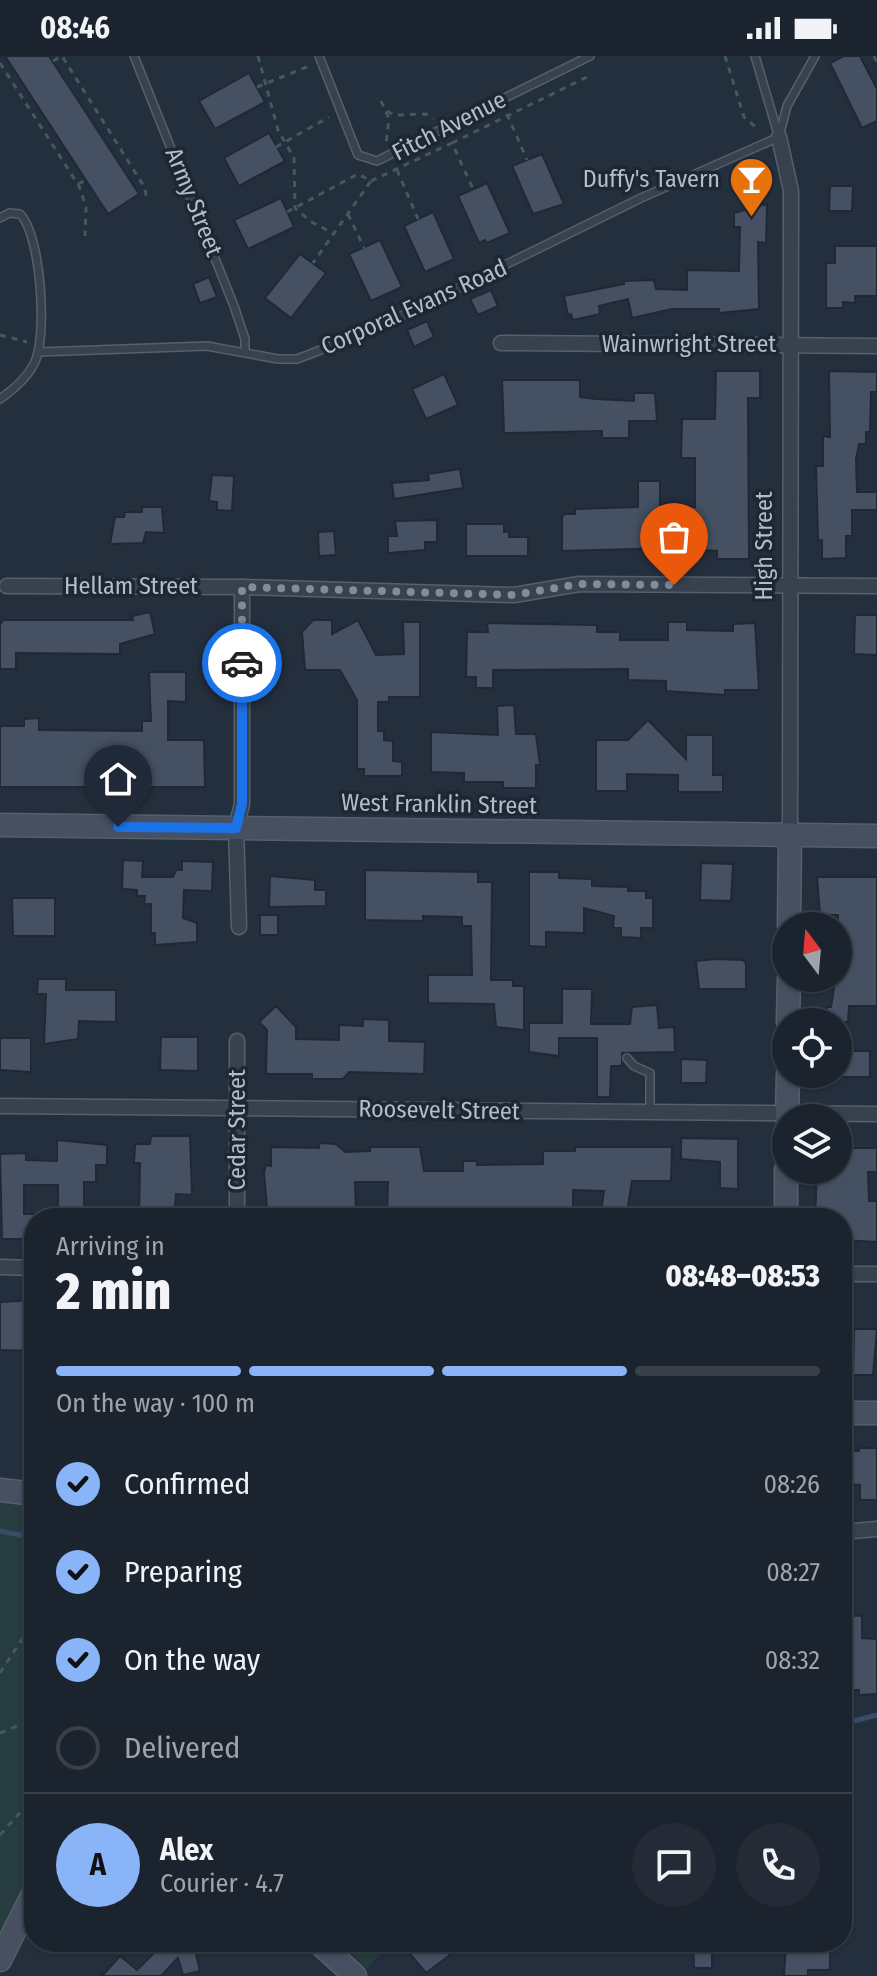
<!DOCTYPE html>
<meta charset="utf-8">
<style>
:root{--surface:#1b232e;--page:#242b36;--text:#f1f3f6;--muted:#a0a4aa;--line:#39404a;--accent:#8ab4f8}
body{margin:0;font-family:"Fira Sans Condensed",sans-serif;background:var(--page);color:var(--text);height:100vh;display:flex;flex-direction:column;font-size:30px;white-space:nowrap}
*{box-sizing:border-box;margin:0}
p{font-size:26px;color:var(--muted)}
.icon{flex:none;width:44px;height:44px;fill:none;stroke:currentColor;stroke-width:2;stroke-linecap:round;stroke-linejoin:round}
.map{position:relative;flex:1;overflow:hidden}
.drawer{position:absolute;left:24px;top:1152px;width:828px;height:744px;display:flex;flex-direction:column;background:var(--surface);border-radius:32px;box-shadow:0 2px 6px #0004,0 0 0 2px var(--line)}
.drawer>*{flex:none}
.needle{width:52px;rotate:344deg}
.controls{position:absolute;left:772px;top:856px;display:grid;gap:16px}
.controls a{display:grid;place-items:center;width:80px;height:80px;border-radius:50%;background:var(--surface);box-shadow:0 2px 6px #0004,0 0 0 2px var(--line);font-size:40px}
.pin{position:absolute;display:grid;place-items:center;width:68px;height:68px;color:#fff;margin:-82px -34px;border-radius:50% 50% 50% 0;rotate:-45deg;box-shadow:0 0 8px #0007}
.pin .icon{rotate:45deg}
.courier{position:absolute;display:grid;place-items:center;width:80px;height:80px;margin:-40px;border:6px solid #1a73e8;border-radius:50%;background:#fff;color:#222;box-shadow:0 2px 10px #0007}
.summary em{font-style:normal;font-weight:800}
.summary div{display:flex;flex-direction:column-reverse}
.summary{display:flex;align-items:center;justify-content:space-between;height:136px;padding:0 32px}
h1{font-size:52px;font-weight:800;line-height:60px}
.bar{display:grid;grid-template-columns:repeat(4,1fr);gap:12px 8px;align-content:center;height:96px;padding:0 32px}
.bar i{height:10px;border-radius:6px;background:var(--line)}
.bar .active{background:var(--accent)}
.bar p{grid-column:span 4}
.line{display:flex;align-items:center;gap:20px;padding:0 32px;border-top:2px solid var(--line)}
.line div{flex:1}
.round{display:grid;place-items:center;flex:none;width:84px;height:84px;border-radius:42px;background:var(--page)}
ol{padding:0 32px;list-style:none}
li{display:flex;align-items:center;gap:24px;height:88px}
li p{margin-inline-start:auto}
li .icon{padding:8px;border-radius:50%;background:var(--accent);color:#111;stroke-width:4}
li:last-child{color:var(--muted)}
li i{width:44px;height:44px;border:4px solid var(--line);border-radius:50%}
.status{display:flex;justify-content:space-between;align-items:center;height:56px;padding:0 40px;background:var(--surface);direction:ltr}
.status svg{height:22px;fill:currentColor}
.map>svg:first-child{display:block}
</style>
<div class="status"><b>08:46</b><svg viewBox="0 0 49 12"><path d="M0 12V9h3v3zM5 12V6h3v6zM10 12V3h3v9zM15 12V0h3v12zM26 1h20v11H26zM47 4h2v5h-2z"/></svg></div>
<div class="map">
<svg width="877" height="1920" viewBox="0 0 877 1920">
<rect width="100%" height="100%" fill="#242f3e"/>
<g fill="#263c3f">
<polygon points="0,1445 34,1451 34,1812 0,1881"/>
<polygon points="338,1886 389,1886 367,1913"/>
</g>
<g fill="none" stroke-linecap="round" stroke-linejoin="round">
<g stroke="#394c67" stroke-width="5">
<polyline points="0,1475 34,1482"/>
<polyline points="842,1668 877,1659"/>
</g>
</g>
<g fill="#455162" stroke="#1f2835" stroke-width="2">
<polygon points="5,0 49,0 139,138 108,158"/>
<polygon points="844,0 860,0 877,33 877,65 862,72 830,7"/>
<polygon points="249,17 265,46 215,73 199,45"/>
<polygon points="269,77 285,105 239,130 224,102"/>
<polygon points="542,98 564,148 533,158 512,110"/>
<polygon points="487,127 510,177 487,187 485,184 479,187 458,140"/>
<polygon points="830,130 853,130 852,155 829,155"/>
<polygon points="281,142 294,171 248,193 234,164"/>
<polygon points="767,148 766,187 758,186 759,253 719,257 719,253 672,253 632,262 628,243 599,250 600,258 573,264 571,258 568,259 564,240 624,228 624,225 654,224 656,233 687,234 687,214 739,215 740,171 734,171 734,157"/>
<polygon points="433,156 454,203 425,216 404,170"/>
<polygon points="380,184 402,231 371,245 349,198"/>
<polygon points="835,190 877,190 877,240 855,240 855,247 843,246 843,252 826,252 826,207 835,207"/>
<polygon points="300,198 326,217 291,262 265,242"/>
<polygon points="209,221 217,241 200,247 193,228"/>
<polygon points="491,234 498,250 478,259 470,243"/>
<polygon points="427,265 434,281 414,291 407,274"/>
<polygon points="716,315 760,315 760,342 748,342 749,503 717,503 717,495 667,492 562,495 562,461 565,458 575,458 575,453 638,451 638,425 660,425 660,450 695,451 695,402 681,402 682,363 715,363"/>
<polygon points="829,315 877,316 877,336 871,336 870,376 866,376 866,388 859,388 856,403 857,436 877,436 877,454 852,454 852,480 846,480 846,502 822,503 822,484 818,484 816,410 823,410 823,380 830,381"/>
<polygon points="444,318 458,349 426,363 412,333"/>
<polygon points="502,324 580,324 580,341 596,343 634,345 634,337 655,337 657,365 629,365 629,382 602,382 602,375 504,377"/>
<polygon points="460,413 463,432 394,443 392,427 429,424 428,418"/>
<polygon points="212,419 234,420 232,455 217,454 217,446 209,445"/>
<polygon points="142,451 162,451 164,477 146,476 143,487 110,488 115,461 124,461 125,456 142,456"/>
<polygon points="437,464 437,486 425,486 425,494 388,497 388,480 397,480 395,465"/>
<polygon points="466,468 504,468 504,476 509,476 509,481 528,481 528,500 466,500"/>
<polygon points="334,475 336,499 319,500 318,476"/>
<polygon points="150,556 155,578 120,588 120,598 16,597 16,613 0,613 0,569 3,564 133,564 132,560"/>
<polygon points="855,559 877,559 877,599 854,598"/>
<polygon points="313,564 332,564 332,578 358,564 376,599 404,598 403,566 420,566 420,641 389,641 389,646 378,646 378,675 384,675 384,684 393,685 393,705 402,706 402,720 364,720 364,713 357,713 357,644 340,614 305,614 302,576"/>
<polygon points="668,566 687,566 687,574 733,575 733,568 755,567 759,634 725,634 725,639 666,635 666,625 628,624 628,613 493,614 493,632 476,632 476,621 466,621 467,576 488,576 487,567 597,569 597,576 620,576 620,584 668,584"/>
<polygon points="149,616 186,616 186,646 168,645 168,684 204,684 205,731 0,731 0,670 24,670 24,663 39,662 39,674 142,675 142,665 151,665"/>
<polygon points="514,649 516,678 536,678 540,709 536,709 536,732 503,732 503,726 464,726 464,717 431,716 431,676 498,679 497,650"/>
<polygon points="648,664 686,703 686,679 713,679 713,719 723,719 723,736 678,736 678,719 627,718 627,735 596,735 596,684 628,684"/>
<polygon points="123,804 143,805 142,821 173,821 176,814 182,814 182,805 213,806 212,835 184,834 183,862 197,867 197,886 155,889 155,877 151,877 151,848 144,848 145,840 137,840 137,834 122,833"/>
<polygon points="701,807 733,808 731,845 700,844"/>
<polygon points="365,814 478,816 478,826 492,826 491,924 513,924 513,930 524,930 524,974 496,971 494,948 428,947 428,919 472,919 471,870 462,870 462,861 423,860 423,865 365,864"/>
<polygon points="529,816 559,816 559,822 592,823 592,830 628,831 628,835 646,835 646,842 653,842 653,872 641,872 641,882 621,881 621,872 613,872 614,860 584,852 584,877 546,876 546,891 529,890"/>
<polygon points="270,820 315,824 315,834 326,834 326,850 269,851"/>
<polygon points="817,821 877,821 877,950 849,950 848,966 827,966 827,951 831,951 835,925 838,925 838,859 820,859"/>
<polygon points="12,842 55,842 55,880 13,880"/>
<rect x="260" y="859" width="18" height="20"/>
<polygon points="715,903 742,904 746,907 746,933 699,933 696,905"/>
<polygon points="38,923 66,923 66,934 116,934 116,966 79,965 78,983 44,988 46,938 37,938"/>
<polygon points="562,933 592,933 591,968 630,968 632,951 657,949 659,972 674,971 675,996 622,997 622,1010 611,1010 610,1041 597,1041 597,982 559,982 559,1000 529,996 529,967 562,967"/>
<polygon points="276,950 296,971 296,983 339,984 339,969 363,970 363,963 389,964 389,985 425,986 424,1018 349,1016 343,1023 312,1023 312,1018 266,1018 267,974 259,966"/>
<polygon points="161,981 198,981 198,1015 160,1014"/>
<polygon points="0,982 31,982 31,1016 0,1014"/>
<rect x="838" y="995" width="32" height="26"/>
<polygon points="681,1003 707,1004 706,1027 681,1027"/>
<polygon points="151,1080 190,1080 192,1139 176,1138 174,1162 139,1162 140,1107 134,1107 135,1088 150,1088"/>
<polygon points="681,1082 738,1083 738,1133 720,1132 720,1106 681,1103"/>
<polygon points="57,1084 107,1089 107,1109 96,1109 96,1126 84,1126 84,1162 58,1162 58,1129 24,1129 24,1158 34,1158 34,1183 2,1183 0,1098 26,1097 26,1104 57,1105"/>
<polygon points="319,1087 336,1088 345,1096 370,1095 370,1091 420,1091 424,1115 463,1115 463,1105 477,1105 477,1109 543,1108 543,1095 575,1095 575,1091 672,1091 671,1125 632,1125 626,1162 600,1162 604,1135 573,1134 573,1162 387,1162 388,1126 355,1126 356,1156 341,1156 341,1162 268,1162 264,1117 266,1109 271,1110 271,1091 319,1092"/>
<polygon points="838,1092 877,1092 877,1116 868,1116 869,1145 877,1145 877,1186 842,1184 842,1162 815,1162 817,1114 838,1114"/>
<polygon points="34,1244 34,1295 0,1294 0,1246"/>
<polygon points="854,1273 877,1273 873,1319 853,1319"/>
<polygon points="859,1392 877,1392 877,1444 860,1444 860,1429 842,1428 842,1395 859,1395"/>
<polygon points="843,1559 862,1560 862,1582 877,1583 877,1638 859,1639 859,1634 851,1634 850,1596 842,1596"/>
<polygon points="165,1886 193,1886 200,1915 183,1919 178,1902 161,1920 102,1920 120,1900 137,1914"/>
<polygon points="400,1886 439,1886 450,1899 426,1917"/>
<polygon points="693,1886 712,1886 712,1912 694,1912"/>
<polygon points="786,1886 830,1886 830,1914 808,1914 808,1920 784,1920"/>
</g>
<g fill="none" stroke-linecap="round" stroke-linejoin="round">
<defs>
<g id="lane">
<polyline points="134,0 234,250 245,283 245,295"/>
<polyline points="319,0 358,99 377,105 590,0"/>
<polyline points="755,0 778,78"/>
<polyline points="779,81 787,50 815,0"/>
<path d="M0 162 9 157 20 158C41 178 48 282 34 308 26 323 13 334 0 343"/>
<polyline points="39,296 207,290 278,303 297,303 375,273 641,142 779,81"/>
<polyline points="627,1002 634,1010 650,1017 650,1055"/>
</g>
<g id="street">
<polyline points="779,81 791,135 790,778"/>
<polyline points="501,287 877,290"/>
<polyline points="7,530 242,531 514,539 579,528 877,530"/>
<polyline points="239,871 236,772 242,748 242,531"/>
<polyline points="237,985 237,1162"/>
<polyline points="0,1050 877,1058"/>
<polyline points="0,1211 34,1212"/>
<polyline points="842,1218 877,1218"/>
<polyline points="842,1476 877,1473"/>
</g>
<g id="secondary">
<polyline points="0,769 877,780"/>
<polyline points="789,870 790,778"/>
<polyline points="788,966 789,922"/>
<polyline points="787,1062 788,1018"/>
<polyline points="786,1162 786,1114"/>
<polyline points="842,1357 877,1357"/>
<polyline points="0,1434 34,1438"/>
<polyline points="318,1886 355,1920"/>
<polyline points="0,1904 34,1836"/>
</g>
</defs>
<use href="#lane" stroke="#565f6c" stroke-width="10"/>
<use href="#street" stroke="#565f6c" stroke-width="17"/>
<use href="#secondary" stroke="#565f6c" stroke-width="25"/>
<g stroke="#44595c" stroke-width="3" stroke-dasharray="6 6" stroke-linecap="butt">
<polyline points="258,0 278,74 294,102 295,152 310,165 334,178"/>
<polyline points="725,0 744,61 759,74"/>
<polyline points="874,0 877,7"/>
<polyline points="53,5 62,0 145,132 147,145"/>
<polyline points="0,7 79,130 86,151 85,180"/>
<polyline points="257,31 309,10"/>
<polyline points="381,45 389,63 386,87"/>
<polyline points="387,55 394,59 426,58 433,63"/>
<polyline points="507,58 527,104"/>
<polyline points="452,87 591,19"/>
<polyline points="276,91 329,61"/>
<polyline points="397,114 418,163"/>
<polyline points="371,125 452,87 473,133"/>
<polyline points="78,128 86,124"/>
<polyline points="287,156 358,118 371,125 313,207"/>
<polyline points="348,158 364,192"/>
<polyline points="0,279 27,286"/>
<polyline points="0,1617 34,1565"/>
<polyline points="0,1677 34,1663"/>
<polyline points="0,1779 34,1741"/>
</g>
<use href="#lane" stroke="#38414e" stroke-width="7"/>
<use href="#street" stroke="#38414e" stroke-width="14"/>
<use href="#secondary" stroke="#465061" stroke-width="22"/>
</g>
<g fill="none" stroke-linecap="round" stroke-linejoin="round">
<polyline stroke="#828b98" stroke-width="8" stroke-dasharray="0 14.4" points="242,607 242,531 514,539 579,528 674,529"/>
<polyline stroke="#1a73e8" stroke-width="10" points="118,771 236,772 242,748 242,607"/>
</g>
<defs>
<symbol id="bar-pin" viewBox="-11 -11 22 30"><path d="M0 17L-7.5 6A9.5 9.5 0 1 1 7.5 6Z" fill="#e8710a" stroke="#1d2633"/><path d="M-6-5H6L.8 .8V4.5H3.5V6h-7V4.5H-.8V.8Z" fill="#fff"/></symbol>
</defs>
<g fill-rule="evenodd">
<use href="#bar-pin" x="726" y="98" width="51" height="69"/>
</g>
<g text-anchor="middle" dominant-baseline="central" stroke-width="7" stroke-linejoin="round" paint-order="stroke">
<g font-size="24" fill="#b4bcc9" stroke="#1d2633">
<text transform="translate(449 70) rotate(-27)">Fitch Avenue</text>
<text transform="translate(194 146) rotate(68)">Army Street</text>
<text transform="translate(414 251) rotate(-24)">Corporal Evans Road</text>
<text x="689" y="288">Wainwright Street</text>
<text transform="translate(764 490) rotate(-90)">High Street</text>
<text x="131" y="530">Hellam Street</text>
<text transform="translate(439 748) rotate(1)">West Franklin Street</text>
<text transform="translate(439 1054) rotate(1)">Roosevelt Street</text>
<text transform="translate(237 1074) rotate(-90)">Cedar Street</text>
</g>
<g font-size="24" fill="#b4bcc9" stroke="#1d2633" text-anchor="end">
<text x="720" y="123">Duffy's Tavern</text>
</g>
</g>
</svg>
<div class="controls">
<a><svg class="needle" viewBox="-14 -14 28 28"><path d="M0-13l5 13h-10z" fill="#e53935"/><path d="M0 13l5-13h-10z" fill="#a0a4aa"/></svg></a>
<a><svg class="icon" aria-label="locate" viewBox="0 0 24 24"><circle cx="12" cy="12" r="6"/><path d="M12 2v4M12 18v4M2 12h4M18 12h4"/></svg></a>
<a><svg class="icon" aria-label="layers" viewBox="0 0 24 24"><path d="M12 4l9 5-9 5-9-5zM3 14l9 5 9-5"/></svg></a>
</div>
<div class="pin" style="left:674px;top:529px;background:#ea580c"><svg class="icon" aria-label="bag" viewBox="0 0 24 24"><path d="M5 8h14l-1 12H6zM9 8a3 3 0 0 1 6 0"/></svg></div>
<div class="pin" style="left:118px;top:771px;background:#1f2937"><svg class="icon" aria-label="home" viewBox="0 0 24 24"><path d="M3 11l9-7 9 7M6 9v11h12V9"/></svg></div>
<div class="courier" style="left:242px;top:607px"><svg class="icon" aria-label="car" viewBox="0 0 24 24"><path d="M5 17H2v-5l4-1 3-4h7l3 4 3 1v5h-3M9 17h6M6 11h13"/><circle cx="7" cy="17" r="2"/><circle cx="17" cy="17" r="2"/></svg></div>
<section class="drawer">
<div class="summary"><div><h1>2 min</h1><p>Arriving in</p></div><em>08:48–08:53</em></div>
<div class="bar"><i class="active"></i><i class="active"></i><i class="active"></i><i></i><p>On the way · 100 m</p></div>
<ol>
<li><svg class="icon" aria-label="check" viewBox="0 0 24 24"><path d="M5 12l5 5 9-10"/></svg>Confirmed<p>08:26</p></li>
<li><svg class="icon" aria-label="check" viewBox="0 0 24 24"><path d="M5 12l5 5 9-10"/></svg>Preparing<p>08:27</p></li>
<li><svg class="icon" aria-label="check" viewBox="0 0 24 24"><path d="M5 12l5 5 9-10"/></svg>On the way<p>08:32</p></li>
<li><i></i>Delivered</li>
</ol>
<div class="line" style="height:144px"><b class="round" style="background:var(--accent);color:#111">A</b><div><b>Alex</b><p>Courier · 4.7</p></div><a class="round"><svg class="icon" aria-label="chat" viewBox="0 0 24 24"><path d="M4 5h16v11H9l-5 4z"/></svg></a><a class="round"><svg class="icon" aria-label="phone" viewBox="0 0 24 24"><path d="M5 4h4l2 5-3 2q2 4 5 5l2-3 5 2v4C11 20 4 13 5 4z"/></svg></a></div>
</section>
</div>
